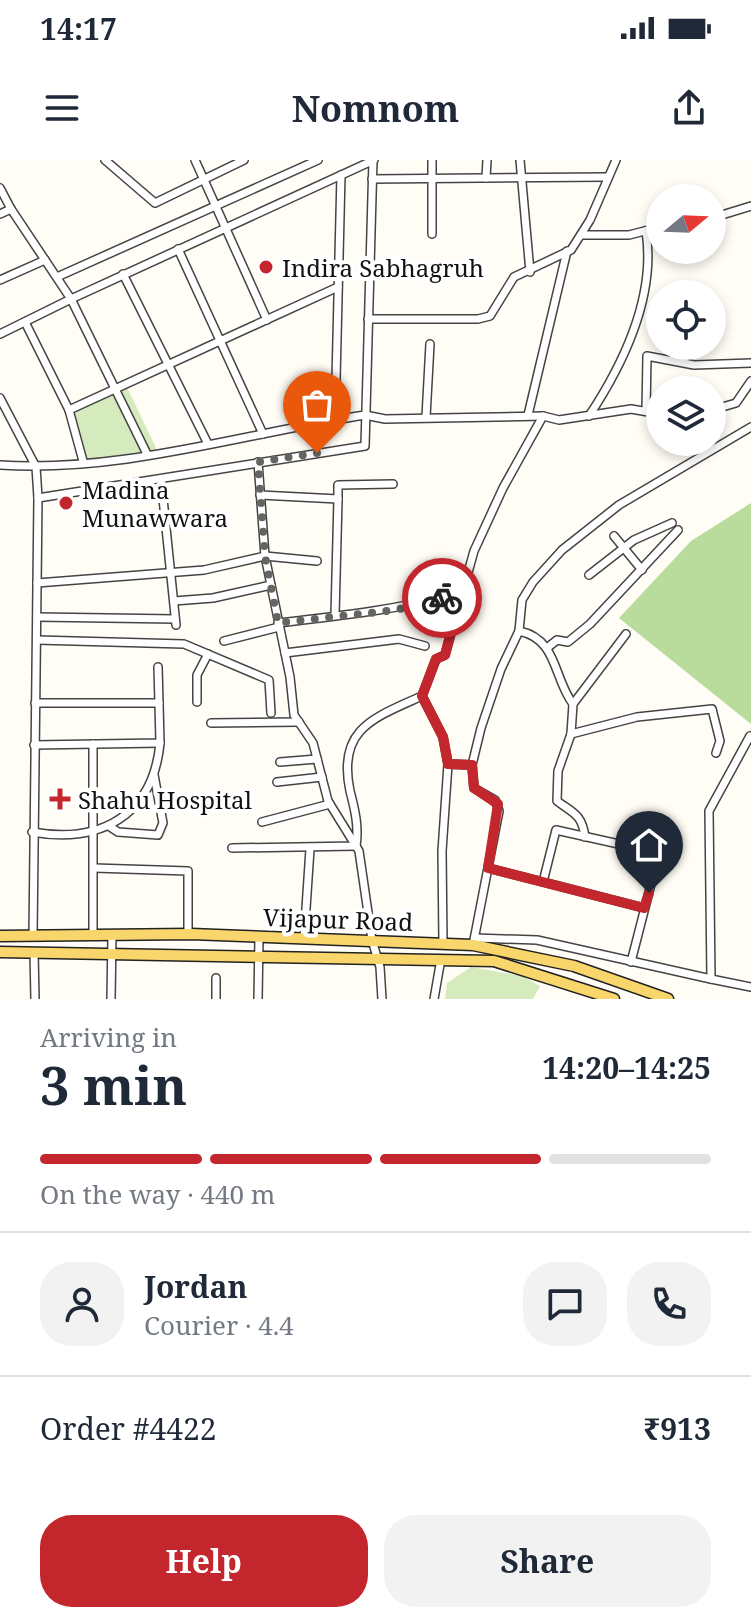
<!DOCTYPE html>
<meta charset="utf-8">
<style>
:root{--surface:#fff;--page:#f2f2f3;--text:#1f2937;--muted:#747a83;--line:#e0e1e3;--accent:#c4262e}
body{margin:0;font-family:"Noto Serif",serif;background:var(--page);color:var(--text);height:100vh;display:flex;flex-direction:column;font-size:30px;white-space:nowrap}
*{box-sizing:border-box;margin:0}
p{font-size:26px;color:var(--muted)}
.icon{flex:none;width:44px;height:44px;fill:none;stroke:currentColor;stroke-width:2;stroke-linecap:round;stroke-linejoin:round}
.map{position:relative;height:839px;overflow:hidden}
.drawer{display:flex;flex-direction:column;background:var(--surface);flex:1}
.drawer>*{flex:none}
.needle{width:52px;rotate:71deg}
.fabs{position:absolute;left:646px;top:24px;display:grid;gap:16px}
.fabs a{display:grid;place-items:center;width:80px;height:80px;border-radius:50%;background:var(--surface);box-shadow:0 4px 12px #0003;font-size:40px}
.pin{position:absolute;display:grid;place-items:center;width:68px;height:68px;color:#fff;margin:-82px -34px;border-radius:50% 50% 50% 0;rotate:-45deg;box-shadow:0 0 8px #0007}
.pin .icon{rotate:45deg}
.courier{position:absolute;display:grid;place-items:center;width:80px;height:80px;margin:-40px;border:6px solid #c4262e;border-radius:50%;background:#fff;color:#222;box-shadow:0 2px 10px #0007}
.headline em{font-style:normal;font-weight:700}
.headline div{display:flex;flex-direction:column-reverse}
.headline{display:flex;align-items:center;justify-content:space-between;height:136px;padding:0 40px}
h1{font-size:52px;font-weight:700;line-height:60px}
.bar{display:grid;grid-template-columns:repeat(4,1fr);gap:12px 8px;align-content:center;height:96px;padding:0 40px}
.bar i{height:10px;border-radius:6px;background:var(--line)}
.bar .selected{background:var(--accent)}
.bar p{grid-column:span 4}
.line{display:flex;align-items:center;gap:20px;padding:0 40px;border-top:2px solid var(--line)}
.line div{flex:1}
.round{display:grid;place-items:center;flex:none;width:84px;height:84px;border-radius:32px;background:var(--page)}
.action{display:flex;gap:16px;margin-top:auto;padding:16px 40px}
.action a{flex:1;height:92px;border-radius:32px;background:var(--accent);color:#fff;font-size:32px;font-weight:700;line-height:92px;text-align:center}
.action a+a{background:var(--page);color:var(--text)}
.status{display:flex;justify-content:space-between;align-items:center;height:56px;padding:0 40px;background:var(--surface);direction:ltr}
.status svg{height:22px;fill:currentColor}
header{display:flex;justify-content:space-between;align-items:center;height:104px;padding:0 40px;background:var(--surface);font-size:36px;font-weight:700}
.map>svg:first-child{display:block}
</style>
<div class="status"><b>14:17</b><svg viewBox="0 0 49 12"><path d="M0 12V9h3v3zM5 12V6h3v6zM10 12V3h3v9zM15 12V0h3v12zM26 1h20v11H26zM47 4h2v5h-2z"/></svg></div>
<header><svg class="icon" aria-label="menu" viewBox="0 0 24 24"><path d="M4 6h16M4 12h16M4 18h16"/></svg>Nomnom<svg class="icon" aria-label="share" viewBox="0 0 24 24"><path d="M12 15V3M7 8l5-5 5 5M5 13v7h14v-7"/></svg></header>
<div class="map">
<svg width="751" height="839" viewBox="0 0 751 839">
<rect width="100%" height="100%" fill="#fffdf5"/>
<g fill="#d5ebbd">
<polygon points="125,223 158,292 83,301 69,250"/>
<polygon points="471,807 522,816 540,826 533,839 445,839 447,823"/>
</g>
<polygon fill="#b9dc9c" points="751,343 751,564 619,458 691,381"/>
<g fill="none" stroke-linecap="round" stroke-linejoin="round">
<defs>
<g id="minor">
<polyline points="105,0 155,43 244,0"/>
<polyline points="195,0 267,160"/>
<polyline points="520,0 530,112"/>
<polyline points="486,18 487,0"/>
<polyline points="372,19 607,17"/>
<polyline points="0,28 11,49"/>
<polyline points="0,54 11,49 71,139 0,174"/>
<polyline points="712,58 751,46"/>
<polyline points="432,74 432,0"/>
<polyline points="581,75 629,75 660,67"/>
<polyline points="178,89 263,274"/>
<polyline points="123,114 208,284"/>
<polyline points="57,117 318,0"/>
<polyline points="0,120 45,100"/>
<polyline points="368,159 478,159 490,156 514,117 571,90 590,60 616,0"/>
<polyline points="25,162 69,250 338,127"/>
<polyline points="0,238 36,307 38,338 33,776"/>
<polyline points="69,250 83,301"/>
<polyline points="712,250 736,243 751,221"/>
<polyline points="646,251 647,196 694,205 751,203"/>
<polyline points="528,255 567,91"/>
<path d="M589 256C624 203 656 135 646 71"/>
<polyline points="426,257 430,184"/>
<polyline points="335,260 341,15"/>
<polyline points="147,294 71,139 374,0"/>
<polyline points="258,302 265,396 290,517 294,555 313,583 328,641 359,691 372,780 380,807 382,839"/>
<path d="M0 305C122 313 245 273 365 255L385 259 543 256"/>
<polyline points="161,319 176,465"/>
<polyline points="260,335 338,339 338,325 393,324"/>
<polyline points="38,338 365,286 373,0"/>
<polyline points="614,376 642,410"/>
<polyline points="589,415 634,380 672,363"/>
<polyline points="37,423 204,410 265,396 317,401"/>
<polyline points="174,441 213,438 271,425"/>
<polyline points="335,455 338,339"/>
<polyline points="37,457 175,459"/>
<path d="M278 463C340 456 401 449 461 433"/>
<path d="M519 471C558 479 553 518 573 544"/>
<polyline points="37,480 184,484 269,520 271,553"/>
<polyline points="224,481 279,467"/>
<polyline points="547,488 557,480 568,482 590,464 678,370"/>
<polyline points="285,493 399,479 425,486"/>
<polyline points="422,536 443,577 448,604 442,691 443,783"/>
<polyline points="197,542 197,515 208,494"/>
<polyline points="35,543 159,543 158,507"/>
<polyline points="211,563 299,562"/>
<polyline points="571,574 637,557 712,549 720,581 716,593"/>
<polyline points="750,576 709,651 711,819 751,827"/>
<polyline points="34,585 160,583 159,543"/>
<polyline points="280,602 317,599"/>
<polyline points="448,604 472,605"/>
<polyline points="277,622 322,617"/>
<polyline points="262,662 330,644"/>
<polyline points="109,666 118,672 158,675 163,663 154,615"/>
<path d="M32 672C100 684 153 656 160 583"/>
<path d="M585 677C582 654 573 653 557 641L558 611 571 574 573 544 626 474"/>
<path d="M232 688 356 686C359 667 355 650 350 631 337 569 373 558 422 536L436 499 445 495 474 391 503 328 543 256 559 260 631 249 660 254"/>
<polyline points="94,708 188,711 188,774"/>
<polyline points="488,708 543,722 556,670 659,693 631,802"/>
<polyline points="543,722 644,748"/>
<polyline points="93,775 93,584"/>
<polyline points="304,778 310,689"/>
<polyline points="475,778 537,780 711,819"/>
<polyline points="473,785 499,651 495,640 474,628 472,605 481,568 501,509 519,471 522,440 533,422 562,390 619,345 751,267"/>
<polyline points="34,792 35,839"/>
<polyline points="216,818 216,839"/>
<polyline points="111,839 112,775"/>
<polyline points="258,839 259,777"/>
<polyline points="434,839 441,799"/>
</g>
<g id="primary">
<polyline points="0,776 191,774 473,785 574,806 668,839"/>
<polyline points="0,792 494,801 614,839"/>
</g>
</defs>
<use href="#minor" stroke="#444" stroke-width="10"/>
<use href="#primary" stroke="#222" stroke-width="13"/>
<use href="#minor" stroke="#fff" stroke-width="7"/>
<use href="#primary" stroke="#f9d66b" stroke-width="10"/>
</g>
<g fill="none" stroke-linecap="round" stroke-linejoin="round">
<polyline stroke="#646461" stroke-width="8" stroke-dasharray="0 14.4" points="317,293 258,302 265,396 278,463 396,450 442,438"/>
<polyline stroke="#c4262e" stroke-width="10" points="442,438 461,433 445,495 436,499 422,536 443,577 448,604 472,605 474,628 498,644 488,708 644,748 649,733"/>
</g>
<g fill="#c4262e" stroke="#fff" stroke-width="3">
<circle cx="266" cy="107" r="8"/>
<circle cx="66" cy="343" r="8"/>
<path d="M56 627h8v8h8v8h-8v8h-8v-8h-8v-8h8z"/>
</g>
<g text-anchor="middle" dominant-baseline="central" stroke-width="8" stroke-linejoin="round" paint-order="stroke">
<g font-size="24" fill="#111" stroke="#fff" text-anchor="start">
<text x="282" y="107">Indira Sabhagruh</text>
<text x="82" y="329">Madina<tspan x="82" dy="28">Munawwara</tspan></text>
<text x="78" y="639">Shahu Hospital</text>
</g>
<g font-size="24" fill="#111" stroke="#fff">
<text transform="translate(338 759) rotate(2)">Vijapur Road</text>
</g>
</g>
</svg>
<div class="fabs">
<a><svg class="needle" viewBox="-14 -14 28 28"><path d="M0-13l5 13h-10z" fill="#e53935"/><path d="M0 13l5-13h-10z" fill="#747a83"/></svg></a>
<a><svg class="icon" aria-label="locate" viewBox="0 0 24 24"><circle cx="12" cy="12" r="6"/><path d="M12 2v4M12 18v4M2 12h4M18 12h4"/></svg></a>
<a><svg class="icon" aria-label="layers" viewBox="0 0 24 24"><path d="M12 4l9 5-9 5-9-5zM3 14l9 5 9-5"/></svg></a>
</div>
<div class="pin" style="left:317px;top:293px;background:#ea580c"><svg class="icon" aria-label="bag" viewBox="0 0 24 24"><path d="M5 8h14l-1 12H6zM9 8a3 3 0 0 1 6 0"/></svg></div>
<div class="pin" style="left:649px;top:733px;background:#1f2937"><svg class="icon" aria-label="home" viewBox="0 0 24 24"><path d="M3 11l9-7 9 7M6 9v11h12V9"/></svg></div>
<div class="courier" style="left:442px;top:438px"><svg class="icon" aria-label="bike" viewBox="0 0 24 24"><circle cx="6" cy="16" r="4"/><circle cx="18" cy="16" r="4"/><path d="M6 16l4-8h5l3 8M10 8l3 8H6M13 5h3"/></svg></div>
</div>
<section class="drawer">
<div class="headline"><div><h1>3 min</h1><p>Arriving in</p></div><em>14:20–14:25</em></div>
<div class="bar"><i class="selected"></i><i class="selected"></i><i class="selected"></i><i></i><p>On the way · 440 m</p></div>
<div class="line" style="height:144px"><a class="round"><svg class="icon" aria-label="person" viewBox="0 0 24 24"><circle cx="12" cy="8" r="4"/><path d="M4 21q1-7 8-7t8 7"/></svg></a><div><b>Jordan</b><p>Courier · 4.4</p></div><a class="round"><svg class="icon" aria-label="chat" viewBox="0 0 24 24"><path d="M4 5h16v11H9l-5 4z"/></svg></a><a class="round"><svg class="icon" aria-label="phone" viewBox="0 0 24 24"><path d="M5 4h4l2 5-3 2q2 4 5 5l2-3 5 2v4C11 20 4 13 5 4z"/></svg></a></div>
<div class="line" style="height:104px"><div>Order #4422</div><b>₹913</b></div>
<div class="action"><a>Help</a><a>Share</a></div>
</section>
